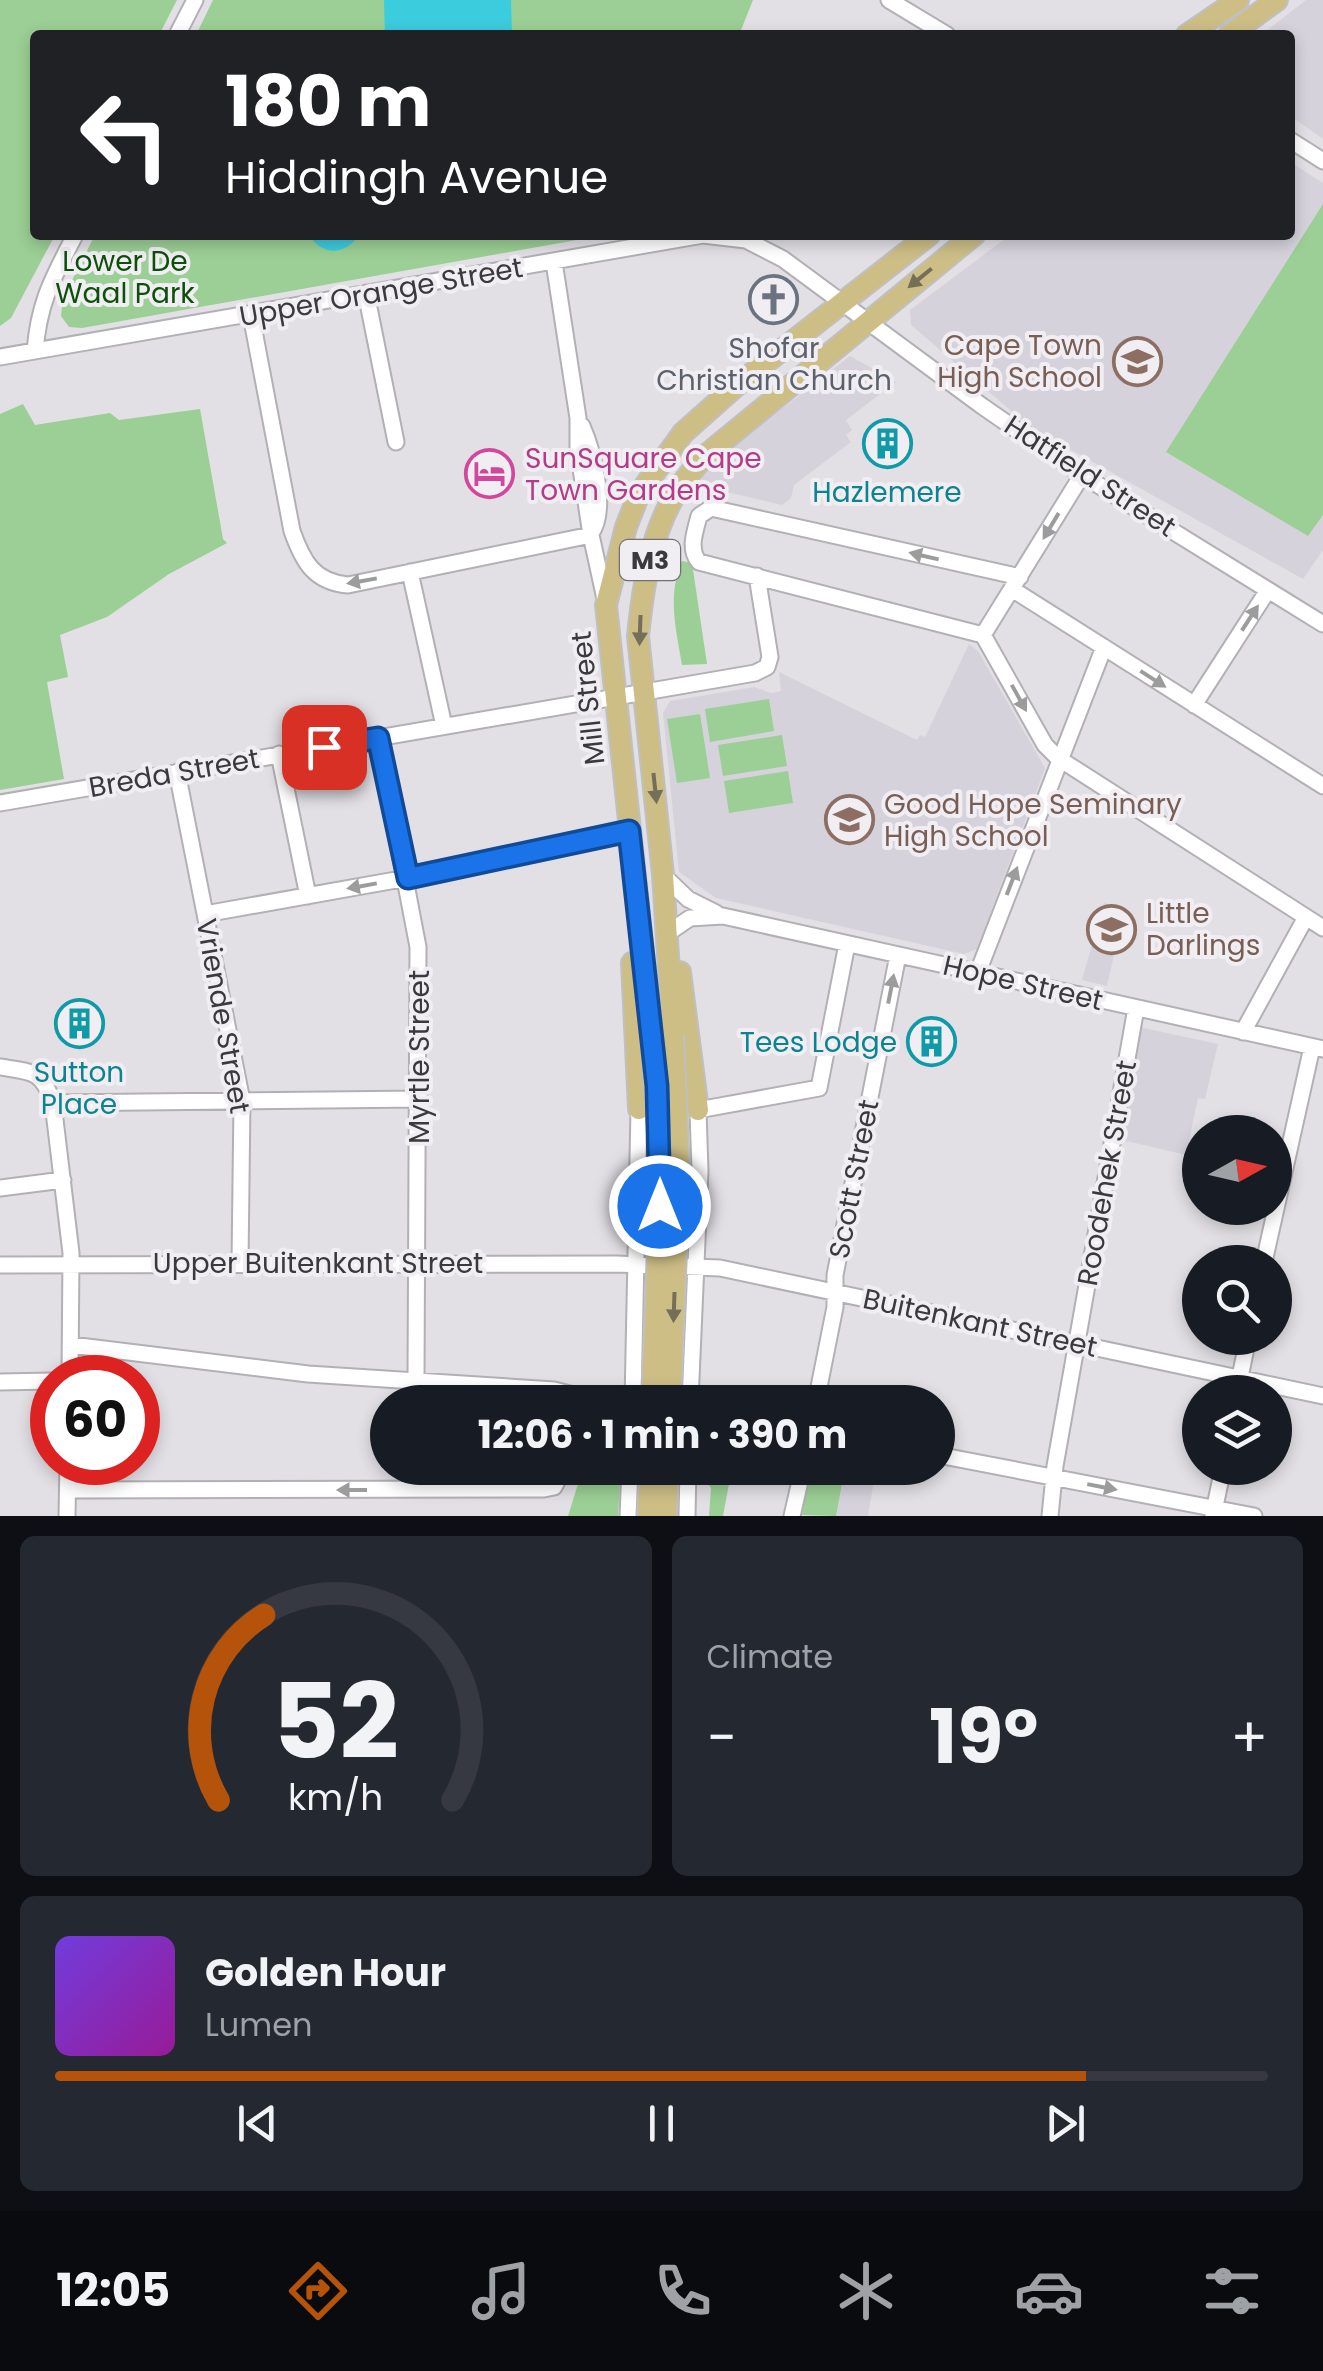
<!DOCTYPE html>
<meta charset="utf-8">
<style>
:root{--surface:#171b24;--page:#242831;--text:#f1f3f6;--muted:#9ea1a6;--line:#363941;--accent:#b45309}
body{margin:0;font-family:Poppins,sans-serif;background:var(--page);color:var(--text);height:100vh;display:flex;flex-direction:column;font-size:38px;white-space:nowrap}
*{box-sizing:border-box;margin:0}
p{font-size:32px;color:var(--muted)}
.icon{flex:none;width:55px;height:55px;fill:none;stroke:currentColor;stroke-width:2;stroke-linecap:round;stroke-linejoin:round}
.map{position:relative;height:1516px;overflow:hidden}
.panel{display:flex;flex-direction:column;gap:20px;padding:20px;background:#0d0f14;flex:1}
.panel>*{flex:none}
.top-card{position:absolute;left:30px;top:30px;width:1265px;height:210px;border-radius:10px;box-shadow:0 5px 15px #0003;background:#202124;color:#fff;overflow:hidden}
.needle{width:65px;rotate:82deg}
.buttons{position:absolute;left:1182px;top:1115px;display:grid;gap:20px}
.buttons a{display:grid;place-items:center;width:110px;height:110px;border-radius:50%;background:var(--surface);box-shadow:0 5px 15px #0003;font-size:50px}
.speed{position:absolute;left:30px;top:1355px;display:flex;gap:20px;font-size:50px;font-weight:700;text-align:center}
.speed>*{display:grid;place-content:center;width:130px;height:130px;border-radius:50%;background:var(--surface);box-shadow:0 5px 15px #0003;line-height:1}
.speed .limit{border:15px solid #d22;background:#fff;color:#111}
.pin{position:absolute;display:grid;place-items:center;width:85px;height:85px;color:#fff;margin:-42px;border-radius:20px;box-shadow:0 5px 15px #0006}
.me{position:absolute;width:110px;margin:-55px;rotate:0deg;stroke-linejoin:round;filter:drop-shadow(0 0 8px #0008)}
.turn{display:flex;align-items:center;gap:35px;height:210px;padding:0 30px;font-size:45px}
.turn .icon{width:130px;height:130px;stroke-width:2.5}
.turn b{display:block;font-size:70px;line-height:85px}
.big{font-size:75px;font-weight:700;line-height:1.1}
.panel .tile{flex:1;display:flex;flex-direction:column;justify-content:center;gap:15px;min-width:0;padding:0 35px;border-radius:15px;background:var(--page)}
.panel .dial{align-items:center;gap:0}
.dial svg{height:260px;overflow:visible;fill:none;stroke:var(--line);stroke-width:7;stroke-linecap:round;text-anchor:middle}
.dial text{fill:var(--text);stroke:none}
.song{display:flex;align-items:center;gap:30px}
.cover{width:120px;height:120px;border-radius:15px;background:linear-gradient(135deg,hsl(260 70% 55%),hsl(300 70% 35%))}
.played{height:10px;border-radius:5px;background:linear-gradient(90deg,var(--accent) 85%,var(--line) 85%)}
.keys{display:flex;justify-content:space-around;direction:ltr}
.heat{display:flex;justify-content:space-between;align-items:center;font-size:55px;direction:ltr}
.panel .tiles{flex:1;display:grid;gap:20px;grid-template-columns:1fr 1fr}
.tile:last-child{grid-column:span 2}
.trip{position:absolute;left:370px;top:1385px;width:585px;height:100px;border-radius:50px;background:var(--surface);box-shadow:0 5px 15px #0003;font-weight:700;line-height:100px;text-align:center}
.tab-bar{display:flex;height:160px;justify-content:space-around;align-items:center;background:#090b0e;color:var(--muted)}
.tab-bar .icon{width:70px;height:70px}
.tab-bar .active{color:var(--accent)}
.tab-bar b{font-size:45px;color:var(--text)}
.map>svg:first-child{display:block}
.built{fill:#d6d2dc}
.green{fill:#9bcf95}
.water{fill:#3bccde}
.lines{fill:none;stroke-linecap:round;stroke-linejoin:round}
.minor-casing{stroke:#b2b0b4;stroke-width:19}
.major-casing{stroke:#c0c0c0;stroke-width:24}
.minor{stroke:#fff;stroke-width:15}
.major{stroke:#cdbe86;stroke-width:20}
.major-bridge-casing{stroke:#c0c0c0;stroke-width:24;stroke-linecap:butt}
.major-bridge{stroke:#cdbe86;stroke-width:20}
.oneway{fill:#756e59}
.oneway2{fill:#9c9c9d}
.route-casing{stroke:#114b97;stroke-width:25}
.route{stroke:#1a73e8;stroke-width:18}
.labels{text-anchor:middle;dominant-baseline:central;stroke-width:8;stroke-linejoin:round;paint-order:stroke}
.shield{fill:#f0eef2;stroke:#716f72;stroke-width:2.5}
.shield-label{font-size:25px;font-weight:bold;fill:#3a393b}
.park-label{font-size:28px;fill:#0d5109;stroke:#f0eef2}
.street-label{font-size:28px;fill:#3a393b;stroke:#f0eef2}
.education-label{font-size:28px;fill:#785e54;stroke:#f0eef2;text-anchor:start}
.worship-label{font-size:28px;fill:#5b616d;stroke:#f0eef2}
.hotel-label{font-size:28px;fill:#b23c85;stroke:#f0eef2;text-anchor:start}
.culture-label{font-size:28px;fill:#0d838f;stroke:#f0eef2}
</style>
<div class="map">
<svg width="1323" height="1516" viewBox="0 0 1323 1516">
<rect width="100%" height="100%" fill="#e2e0e5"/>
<path class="built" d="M1306,0H1323V139L1290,116V35H1261Z
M1290,162L1323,183V550L1303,579L1030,427L911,325L910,310L1010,235H1290Z
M850,356L896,382L846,420L852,430L846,435L851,442L794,485L791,498L782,505L702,486V478L726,452Z
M969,644L978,651L1045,768L977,949L964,954L716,898L679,872L663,713L670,701L754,687L771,693L781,691L779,672L917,740L920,735L925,737Z
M1104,903L1133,914L1118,955H1114L1107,986L1082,980Z
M1139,1027L1218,1044L1205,1099L1198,1098L1186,1155L1118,1139Z
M845,1468H876L868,1516H836Z"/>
<path class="green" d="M0,0H177L159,35H35V235H55L11,318L0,326Z
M213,0H753L739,35H196Z
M1323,204V515L1308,536L1166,452Z
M95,235H605L82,328L69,327L61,316L63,298Z
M23,404L35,425L110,413L119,420L200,409L223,539L227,543L169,574L107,617L60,635L68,677L47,682L64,779L0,790V414Z
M682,561L692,563L707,664L682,665C676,629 667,596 682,561Z
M769,699L774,731L710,742L705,709Z
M700,714L710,778L677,783L667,719Z
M782,735L787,766L723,776L718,745Z
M788,771L793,803L729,813L724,781Z
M583,1468H621L618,1516H568Z
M705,1468H732L723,1516H709L711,1488L704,1478Z
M811,1468H845L836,1516L802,1515Z"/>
<path class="water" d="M384,0H511L512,35H385Z
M309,235H359C345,256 322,256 309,235Z"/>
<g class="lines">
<defs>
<path id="minor" d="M889,0L947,35
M177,35L195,0
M1290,140L1323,161
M703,235L746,240L783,259L982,406L1082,475L1323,624
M554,262L578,418V449L591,535L605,599
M366,293L396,442
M251,315L292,531C303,562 314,582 348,585L591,535
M35,351C39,301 53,278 75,235
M0,357L703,235
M582,426C593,451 608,510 591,533
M410,572L444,726
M1012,589L1323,786
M983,635L699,562C688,549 695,532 699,516L711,508L1020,577
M983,635L1045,745L1058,758L1323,928
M983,635L1082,475
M1194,705L1268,590
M378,738L418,947L416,1379
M279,754L308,896
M177,772L242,1101L240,1263
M0,803L755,673L767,667L770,657L757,576
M663,875L688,899L716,913
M205,914L407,878L629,831
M668,933L690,918L723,916L1323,1049
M978,972L1104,647
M1243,1032L1306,917
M0,1067C32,1072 42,1070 53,1103L71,1253L70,1378
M53,1103L420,1099
M0,1188L63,1180
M1264,1262L1312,1047
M0,1265L616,1264L720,1268L1323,1396
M71,1345L308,1374L554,1390L601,1402
M0,1382L52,1381
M1237,1392L1248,1338
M633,1402L639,1109
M690,1402L700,1171L698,1110L819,1088L847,944
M816,1402L835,1307V1275L898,955
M938,1455L1254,1516
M68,1490L544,1489L554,1487L564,1468
M67,1516L68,1462
M628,1516L630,1468
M687,1516L688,1468
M792,1516L803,1468
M1050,1516L1055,1466L1136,1008
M1213,1516L1223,1468"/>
<path id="major" d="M1187,35L1238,0
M1229,35L1277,0
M632,963L639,1109
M680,972L698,1110
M673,1035L663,875L638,636C643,588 650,535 676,493C684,479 695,468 705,456L974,235
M652,1036L606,605L626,527L639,494L683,433L737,385L929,235
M648,1516L650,1468
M666,1516L668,1468"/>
</defs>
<use href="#minor" class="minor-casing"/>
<use href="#major" class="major-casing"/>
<use href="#minor" class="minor"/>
<use href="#major" class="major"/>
<defs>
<path id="major-bridge" d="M652,1036L661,1173L652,1402
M670,1402L679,1174L673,1035"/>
</defs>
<use href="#major-bridge" class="major-bridge-casing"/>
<use href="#major-bridge" class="major-bridge"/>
</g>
<defs><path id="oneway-solid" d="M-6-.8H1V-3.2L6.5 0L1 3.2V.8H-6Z" transform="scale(2.5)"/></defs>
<g class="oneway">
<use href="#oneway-solid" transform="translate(920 278) rotate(141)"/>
<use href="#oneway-solid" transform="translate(640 630) rotate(92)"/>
<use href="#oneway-solid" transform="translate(655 788) rotate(84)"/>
<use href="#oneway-solid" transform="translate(674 1307) rotate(92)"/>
</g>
<g class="oneway2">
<use href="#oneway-solid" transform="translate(1051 526) rotate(121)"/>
<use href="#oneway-solid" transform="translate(924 556) rotate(-167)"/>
<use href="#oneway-solid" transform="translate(362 581) rotate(170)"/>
<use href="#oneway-solid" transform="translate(1250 618) rotate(-57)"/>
<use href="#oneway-solid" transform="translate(1153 679) rotate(33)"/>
<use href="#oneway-solid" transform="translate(1019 698) rotate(61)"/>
<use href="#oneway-solid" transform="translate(1012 881) rotate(-69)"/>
<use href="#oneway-solid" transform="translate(362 886) rotate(170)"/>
<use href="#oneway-solid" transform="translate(891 989) rotate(-79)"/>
<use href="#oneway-solid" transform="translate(1102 1487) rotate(11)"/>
<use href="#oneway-solid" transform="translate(352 1490) rotate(180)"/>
</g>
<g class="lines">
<defs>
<path id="route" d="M324,747L378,738L408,878L629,831L657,1086L660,1206"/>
</defs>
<use href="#route" class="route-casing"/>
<use href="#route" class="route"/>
</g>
<defs>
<symbol id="church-ring" viewBox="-11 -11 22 22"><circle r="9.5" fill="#f0eef2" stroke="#6b7280" stroke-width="1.5"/><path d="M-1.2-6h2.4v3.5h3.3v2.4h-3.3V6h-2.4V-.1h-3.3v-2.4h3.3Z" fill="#6b7280"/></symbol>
<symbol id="school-ring" viewBox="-11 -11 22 22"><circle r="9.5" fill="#f0eef2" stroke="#8d6e63" stroke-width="1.5"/><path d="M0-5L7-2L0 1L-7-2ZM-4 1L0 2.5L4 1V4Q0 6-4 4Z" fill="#8d6e63"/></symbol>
<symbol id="building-ring" viewBox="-11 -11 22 22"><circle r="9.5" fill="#f0eef2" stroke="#0f9aa8" stroke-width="1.5"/><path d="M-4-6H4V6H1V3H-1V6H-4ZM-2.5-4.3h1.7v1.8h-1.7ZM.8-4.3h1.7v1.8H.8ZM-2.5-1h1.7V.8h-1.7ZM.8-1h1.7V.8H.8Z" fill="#0f9aa8"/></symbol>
<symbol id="hotel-ring" viewBox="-11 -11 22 22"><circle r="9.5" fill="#f0eef2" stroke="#d1479c" stroke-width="1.5"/><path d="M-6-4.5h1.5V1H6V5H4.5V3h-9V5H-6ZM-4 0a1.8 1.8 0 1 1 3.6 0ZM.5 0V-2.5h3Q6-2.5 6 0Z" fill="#d1479c"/></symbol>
</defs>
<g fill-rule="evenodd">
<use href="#church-ring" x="746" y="272" width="55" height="55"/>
<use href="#school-ring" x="1110" y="334" width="55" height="55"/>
<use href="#building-ring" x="860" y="416" width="55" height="55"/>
<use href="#hotel-ring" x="462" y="446" width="55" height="55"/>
<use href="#school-ring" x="822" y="792" width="55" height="55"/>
<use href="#school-ring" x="1084" y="902" width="55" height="55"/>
<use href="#building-ring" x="52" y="996" width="55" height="55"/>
<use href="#building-ring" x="904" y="1014" width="55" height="55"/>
</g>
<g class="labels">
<rect class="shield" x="620" y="540" width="60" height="40" rx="8"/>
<g class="shield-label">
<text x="650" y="560">M3</text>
</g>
<g class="park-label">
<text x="125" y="261">Lower De<tspan x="125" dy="32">Waal Park</tspan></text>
</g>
<g class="street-label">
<text transform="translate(381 292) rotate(-10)">Upper Orange Street</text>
<text transform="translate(1090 476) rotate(33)">Hatfield Street</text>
<text transform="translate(588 698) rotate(-96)">Mill Street</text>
<text transform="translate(174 773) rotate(-10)">Breda Street</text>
<text transform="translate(1023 983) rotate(13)">Hope Street</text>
<text transform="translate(223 1016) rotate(80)">Vriende Street</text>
<text transform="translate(419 1057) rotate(-90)">Myrtle Street</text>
<text transform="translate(1107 1173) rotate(-80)">Roodehek Street</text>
<text transform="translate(854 1179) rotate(-79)">Scott Street</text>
<text x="318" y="1263">Upper Buitenkant Street</text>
<text transform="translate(980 1323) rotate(12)">Buitenkant Street</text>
</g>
<g class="education-label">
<text x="1102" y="345" text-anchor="end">Cape Town<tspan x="1102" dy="32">High School</tspan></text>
<text x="884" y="804">Good Hope Seminary<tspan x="884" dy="32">High School</tspan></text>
<text x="1146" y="913">Little<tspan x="1146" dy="32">Darlings</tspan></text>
</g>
<g class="worship-label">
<text x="774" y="348">Shofar<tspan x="774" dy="32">Christian Church</tspan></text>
</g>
<g class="hotel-label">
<text x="525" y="458">SunSquare Cape<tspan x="525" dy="32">Town Gardens</tspan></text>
</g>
<g class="culture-label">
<text x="887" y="492">Hazlemere</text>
<text x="897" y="1042" text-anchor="end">Tees Lodge</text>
<text x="79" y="1072">Sutton<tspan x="79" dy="32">Place</tspan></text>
</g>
</g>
</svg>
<div class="buttons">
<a><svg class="needle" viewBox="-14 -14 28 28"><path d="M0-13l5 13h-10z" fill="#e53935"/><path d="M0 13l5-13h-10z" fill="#9ea1a6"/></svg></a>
<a><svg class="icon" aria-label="search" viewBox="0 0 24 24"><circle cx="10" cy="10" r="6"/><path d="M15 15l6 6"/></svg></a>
<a><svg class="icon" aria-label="layers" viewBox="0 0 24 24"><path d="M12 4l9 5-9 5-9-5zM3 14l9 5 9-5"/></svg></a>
</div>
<div class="speed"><div class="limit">60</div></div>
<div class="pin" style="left:324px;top:747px;background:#d93025"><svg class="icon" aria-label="arrive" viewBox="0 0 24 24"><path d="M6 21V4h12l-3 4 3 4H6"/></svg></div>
<svg class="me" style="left:660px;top:1206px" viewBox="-20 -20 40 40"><circle r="17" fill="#1a73e8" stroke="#fff" stroke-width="3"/><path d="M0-11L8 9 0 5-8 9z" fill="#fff"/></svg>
<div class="trip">12:06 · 1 min · 390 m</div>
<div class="top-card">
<div class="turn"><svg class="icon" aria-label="left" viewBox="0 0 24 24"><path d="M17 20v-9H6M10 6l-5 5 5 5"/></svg><div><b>180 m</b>Hiddingh Avenue</div></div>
</div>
</div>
<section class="panel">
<div class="tiles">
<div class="tile dial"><svg viewBox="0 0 100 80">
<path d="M14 69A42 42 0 1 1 86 69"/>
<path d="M14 69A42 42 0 0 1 28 12" stroke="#b45309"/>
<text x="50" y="56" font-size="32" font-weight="700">52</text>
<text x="50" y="72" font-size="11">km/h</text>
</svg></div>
<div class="tile"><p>Climate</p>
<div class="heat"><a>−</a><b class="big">19°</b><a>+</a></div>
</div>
<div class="tile">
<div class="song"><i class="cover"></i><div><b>Golden Hour</b><p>Lumen</p></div></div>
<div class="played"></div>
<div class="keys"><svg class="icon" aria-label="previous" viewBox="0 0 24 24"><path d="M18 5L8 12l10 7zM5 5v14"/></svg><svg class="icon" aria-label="pause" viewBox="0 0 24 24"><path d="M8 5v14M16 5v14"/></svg><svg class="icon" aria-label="next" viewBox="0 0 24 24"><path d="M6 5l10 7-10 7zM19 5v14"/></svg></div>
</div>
</div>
</section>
<nav class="tab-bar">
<b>12:05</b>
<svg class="icon active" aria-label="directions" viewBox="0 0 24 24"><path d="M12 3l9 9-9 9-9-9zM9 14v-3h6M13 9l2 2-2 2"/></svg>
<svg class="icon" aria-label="music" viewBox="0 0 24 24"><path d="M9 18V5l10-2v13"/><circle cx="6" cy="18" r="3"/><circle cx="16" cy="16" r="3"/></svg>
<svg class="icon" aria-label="phone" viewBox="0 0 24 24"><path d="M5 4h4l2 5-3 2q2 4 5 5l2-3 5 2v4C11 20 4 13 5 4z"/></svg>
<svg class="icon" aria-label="climate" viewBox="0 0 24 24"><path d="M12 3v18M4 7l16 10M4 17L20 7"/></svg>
<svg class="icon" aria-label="car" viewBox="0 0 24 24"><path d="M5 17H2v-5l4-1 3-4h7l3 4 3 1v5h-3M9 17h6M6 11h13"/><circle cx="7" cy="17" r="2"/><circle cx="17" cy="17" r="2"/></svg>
<svg class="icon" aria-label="filters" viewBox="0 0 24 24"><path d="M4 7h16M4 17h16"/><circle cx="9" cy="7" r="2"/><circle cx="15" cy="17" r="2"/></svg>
</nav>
